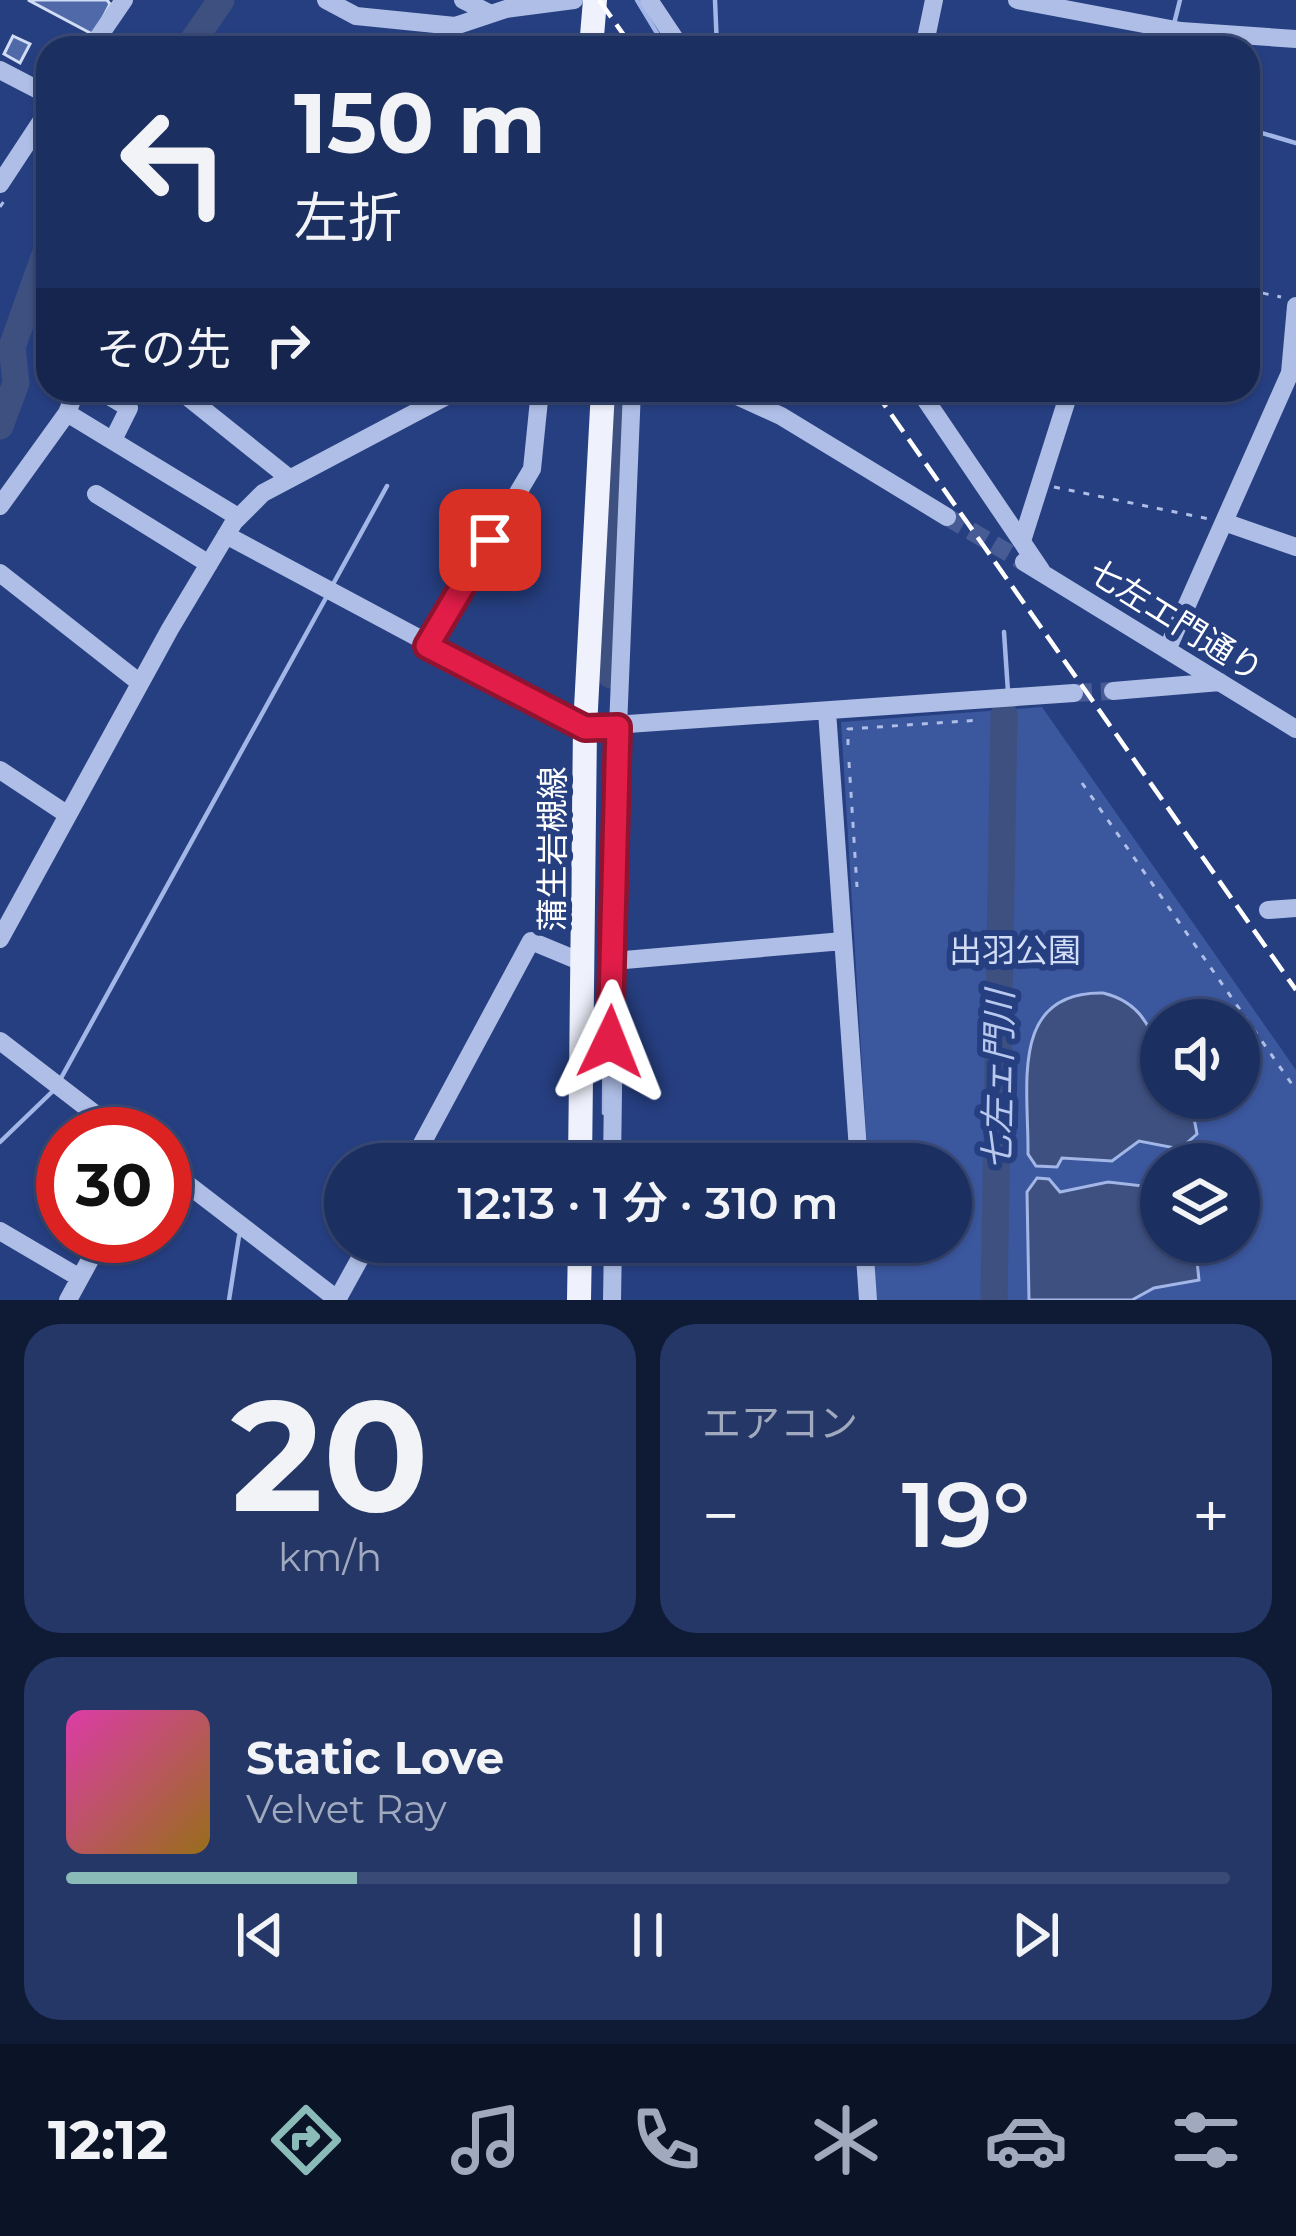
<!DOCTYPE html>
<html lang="ja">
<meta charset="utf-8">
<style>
:root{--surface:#1c2f61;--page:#253767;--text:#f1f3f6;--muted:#a0a9bd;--line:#3a4a76;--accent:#8bbbb9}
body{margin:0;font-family:Montserrat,"Noto Sans JP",sans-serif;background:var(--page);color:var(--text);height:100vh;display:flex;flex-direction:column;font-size:45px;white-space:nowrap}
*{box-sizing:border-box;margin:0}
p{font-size:39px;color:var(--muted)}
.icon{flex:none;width:66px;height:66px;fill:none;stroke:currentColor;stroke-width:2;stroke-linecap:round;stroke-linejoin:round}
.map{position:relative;height:1300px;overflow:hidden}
.drawer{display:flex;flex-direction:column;gap:24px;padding:24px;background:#0f1a35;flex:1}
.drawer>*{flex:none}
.top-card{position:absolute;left:36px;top:36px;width:1224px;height:366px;border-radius:36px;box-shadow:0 3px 9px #0004,0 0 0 3px var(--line);background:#1c2f61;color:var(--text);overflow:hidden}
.buttons{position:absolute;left:1140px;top:999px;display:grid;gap:24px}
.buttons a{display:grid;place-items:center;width:120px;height:120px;border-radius:50%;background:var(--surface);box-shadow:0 3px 9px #0004,0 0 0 3px var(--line);font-size:60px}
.speed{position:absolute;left:36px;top:1107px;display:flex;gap:24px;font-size:60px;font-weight:700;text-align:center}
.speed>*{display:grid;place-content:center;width:156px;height:156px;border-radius:50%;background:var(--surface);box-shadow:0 3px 9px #0004,0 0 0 3px var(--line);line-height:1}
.speed .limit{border:18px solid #d22;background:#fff;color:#111}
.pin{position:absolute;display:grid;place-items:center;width:102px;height:102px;color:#fff;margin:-51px;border-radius:24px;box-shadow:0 6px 18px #0006}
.me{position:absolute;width:132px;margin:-66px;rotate:2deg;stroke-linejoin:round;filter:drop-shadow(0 0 9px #0008)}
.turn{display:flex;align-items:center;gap:42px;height:252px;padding:0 60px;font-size:54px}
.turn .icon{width:156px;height:156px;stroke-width:2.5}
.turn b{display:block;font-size:84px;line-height:102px}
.then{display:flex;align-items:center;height:114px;padding:0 60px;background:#0003;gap:24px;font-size:45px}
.big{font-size:90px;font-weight:600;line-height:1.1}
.drawer .card{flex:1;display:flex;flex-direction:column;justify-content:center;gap:18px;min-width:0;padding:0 42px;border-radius:36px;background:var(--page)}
.drawer .dial{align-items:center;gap:0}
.dial b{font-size:156px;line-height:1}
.song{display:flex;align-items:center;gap:36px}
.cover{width:144px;height:144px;border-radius:18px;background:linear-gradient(135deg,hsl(320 70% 55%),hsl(40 70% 35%))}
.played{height:12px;border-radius:6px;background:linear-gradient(90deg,var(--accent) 25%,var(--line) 25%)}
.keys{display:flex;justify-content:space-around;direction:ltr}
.heat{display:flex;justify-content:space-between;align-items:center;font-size:66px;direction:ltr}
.drawer .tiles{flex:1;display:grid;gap:24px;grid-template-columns:1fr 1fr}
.card:last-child{grid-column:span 2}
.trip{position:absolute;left:324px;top:1143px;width:648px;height:120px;border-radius:60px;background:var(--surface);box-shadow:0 3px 9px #0004,0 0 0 3px var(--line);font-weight:600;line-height:120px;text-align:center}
.dock{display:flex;height:192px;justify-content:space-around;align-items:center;background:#0b1327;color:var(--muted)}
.dock .icon{width:84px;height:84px}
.dock .active{color:var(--accent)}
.dock b{font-size:54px;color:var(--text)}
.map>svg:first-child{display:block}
.green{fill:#3b579e;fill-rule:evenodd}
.water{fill:#3e5080;stroke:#a2b7e7;stroke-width:3}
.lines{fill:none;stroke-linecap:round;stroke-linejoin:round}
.stream{stroke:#a2b7e7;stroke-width:4.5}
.river{stroke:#3e5080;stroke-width:27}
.building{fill:#4f69a9;stroke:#d1dcf5;stroke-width:3}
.minor-tunnel{stroke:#475c94;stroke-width:18;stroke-dasharray:18 9;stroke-linecap:butt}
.path{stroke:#aebee6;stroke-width:3;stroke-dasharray:6 9;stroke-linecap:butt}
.minor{stroke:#aebee6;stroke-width:18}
.major{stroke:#eff2fd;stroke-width:24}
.rail{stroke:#fff;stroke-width:4.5;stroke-dasharray:21 9;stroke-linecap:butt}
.route-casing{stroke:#92132f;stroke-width:30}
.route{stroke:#e11d48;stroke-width:21}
.labels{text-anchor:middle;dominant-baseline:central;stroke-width:12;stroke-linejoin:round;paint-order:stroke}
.street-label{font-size:33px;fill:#fff;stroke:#263f81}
.park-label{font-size:33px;fill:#d1dcf5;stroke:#263f81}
.water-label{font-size:36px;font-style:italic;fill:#b9c9ee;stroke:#263f81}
</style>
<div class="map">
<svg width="1296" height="1300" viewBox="0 0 1296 1300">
<rect width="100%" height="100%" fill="#263f81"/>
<path class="green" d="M1042,707L1296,1070V1300H876L873,1242H951V1164H868L841,722ZM1161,1020H1239V1098H1161ZM1161,1164H1239V1242H1161Z"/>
<path class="water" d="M1103,993C1154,1005 1161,1052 1161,1098H1174L1194,1118L1197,1134L1180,1149L1139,1141L1112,1161L1062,1158L1057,1167L1036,1166L1028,1154C1029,1088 1008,991 1103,993Z
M1037,1178L1049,1179L1060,1192L1108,1182L1161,1188V1242H1195L1199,1280L1154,1288L1132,1300H1029L1027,1192Z"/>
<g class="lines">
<path class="stream" d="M637,0L666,48
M715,0L717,48
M1174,24L1180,0
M1167,48L1171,35
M1248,129L1296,143
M332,586L387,486
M1004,632L1008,692
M608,795L609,740
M60,1080L327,596
M604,1113L605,986
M0,1142L54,1090
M229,1300L239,1236"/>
<path class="river" d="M188,48L221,0
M0,426L16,383L12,347L48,246
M611,675L619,390
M994,1300L1004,715"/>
</g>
<path class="building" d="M28,0H107L110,4L94,35Z
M13,36L30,44L20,63L4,54Z"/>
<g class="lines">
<path class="minor-tunnel" d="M947,517L1024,562
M1074,693L1113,691"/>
<path class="path" d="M0,207L6,198
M1248,290L1281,297
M1054,487L1209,519
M848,745V729L981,720
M849,762L857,887
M1082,783L1296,1090"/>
<path class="minor" d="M326,0L356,16L455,26L506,9L574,0
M463,0L491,14
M649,0L681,48
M1017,0L1181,31L1296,39
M91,48L124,0
M924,48L934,0
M0,70L48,95
M0,184L48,111
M99,390L129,408L113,440
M179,390L289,478
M724,390L781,416L947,517
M919,390L1041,570
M67,413L238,517
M96,494L209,564
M0,506L67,413L76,390
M1224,522L1296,547
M226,535L585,727L1074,693
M1022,541L1070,390
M1024,562L1296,729
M0,573L140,683
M427,646L532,469L540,390
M1167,650L1290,373L1296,306
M1113,691L1220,682
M827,711L859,1164
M0,770L68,815
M1268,910L1296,908
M0,939L170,629L234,522L263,493L458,390
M613,961L843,941
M0,1041L121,1134
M411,1164L531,941L584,963
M612,1164L618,727L632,390
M165,1167L338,1300
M0,1231L80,1278
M864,1242L868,1300
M68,1300L103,1236
M337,1300L369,1242
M612,1300L613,1242"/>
<path class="major" d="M591,48L595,0
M580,1164L585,727L603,390
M579,1300L580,1242"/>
<path class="rail" d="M599,0L633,48
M874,390L1296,990"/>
</g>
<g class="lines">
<defs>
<path id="route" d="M490,540L427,646L585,728L618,727L610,1042"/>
</defs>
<use href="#route" class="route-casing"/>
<use href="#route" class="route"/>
</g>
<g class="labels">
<g class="street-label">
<text transform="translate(1176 620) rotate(32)">七左エ門通り</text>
<text transform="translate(552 849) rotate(-90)">蒲生岩槻線</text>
</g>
<g class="park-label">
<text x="1015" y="950">出羽公園</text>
</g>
<g class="water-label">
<text transform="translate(998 1080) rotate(-89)">七左ェ門川</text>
</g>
</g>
</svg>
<div class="buttons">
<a><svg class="icon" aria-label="sound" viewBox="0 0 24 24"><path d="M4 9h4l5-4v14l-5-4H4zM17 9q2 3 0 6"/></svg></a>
<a><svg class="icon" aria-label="layers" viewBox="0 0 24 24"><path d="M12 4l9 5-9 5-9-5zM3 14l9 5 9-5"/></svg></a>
</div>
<div class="speed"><div class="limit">30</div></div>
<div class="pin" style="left:490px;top:540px;background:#d93025"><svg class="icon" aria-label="arrive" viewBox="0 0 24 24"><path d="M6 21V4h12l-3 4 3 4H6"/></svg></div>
<svg class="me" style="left:610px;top:1042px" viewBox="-20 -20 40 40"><path d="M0-17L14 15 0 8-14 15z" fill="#e11d48" stroke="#fff" stroke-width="4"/></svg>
<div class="trip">12:13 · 1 分 · 310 m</div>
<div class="top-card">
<div class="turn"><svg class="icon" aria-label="left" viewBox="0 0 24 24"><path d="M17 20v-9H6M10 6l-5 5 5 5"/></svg><div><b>150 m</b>左折</div></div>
<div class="then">その先<svg class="icon" aria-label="right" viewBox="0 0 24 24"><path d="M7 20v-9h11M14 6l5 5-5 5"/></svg></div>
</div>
</div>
<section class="drawer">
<div class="tiles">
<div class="card dial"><b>20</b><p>km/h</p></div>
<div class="card"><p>エアコン</p>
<div class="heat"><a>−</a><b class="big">19°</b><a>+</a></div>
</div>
<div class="card">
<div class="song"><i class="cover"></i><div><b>Static Love</b><p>Velvet Ray</p></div></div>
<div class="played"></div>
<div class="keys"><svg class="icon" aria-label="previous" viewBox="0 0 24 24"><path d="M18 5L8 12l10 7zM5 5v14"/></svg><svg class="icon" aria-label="pause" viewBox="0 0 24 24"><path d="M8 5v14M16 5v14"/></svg><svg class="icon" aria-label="next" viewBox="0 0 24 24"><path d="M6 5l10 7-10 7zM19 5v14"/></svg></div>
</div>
</div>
</section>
<nav class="dock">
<b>12:12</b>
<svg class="icon active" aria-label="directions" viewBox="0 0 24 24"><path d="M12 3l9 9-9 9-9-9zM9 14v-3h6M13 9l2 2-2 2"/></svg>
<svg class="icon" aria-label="music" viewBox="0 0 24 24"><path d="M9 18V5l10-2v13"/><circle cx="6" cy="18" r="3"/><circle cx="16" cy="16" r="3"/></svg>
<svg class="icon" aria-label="phone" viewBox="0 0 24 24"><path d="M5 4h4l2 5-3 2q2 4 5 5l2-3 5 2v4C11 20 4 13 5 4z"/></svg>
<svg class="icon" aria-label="climate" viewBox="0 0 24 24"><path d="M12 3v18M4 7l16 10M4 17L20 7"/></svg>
<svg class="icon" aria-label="car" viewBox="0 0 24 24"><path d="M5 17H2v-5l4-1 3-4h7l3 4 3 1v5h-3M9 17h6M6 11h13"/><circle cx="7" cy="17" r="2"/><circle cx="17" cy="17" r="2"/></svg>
<svg class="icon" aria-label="filters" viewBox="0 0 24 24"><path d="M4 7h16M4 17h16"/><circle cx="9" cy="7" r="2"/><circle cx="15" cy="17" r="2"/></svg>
</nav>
